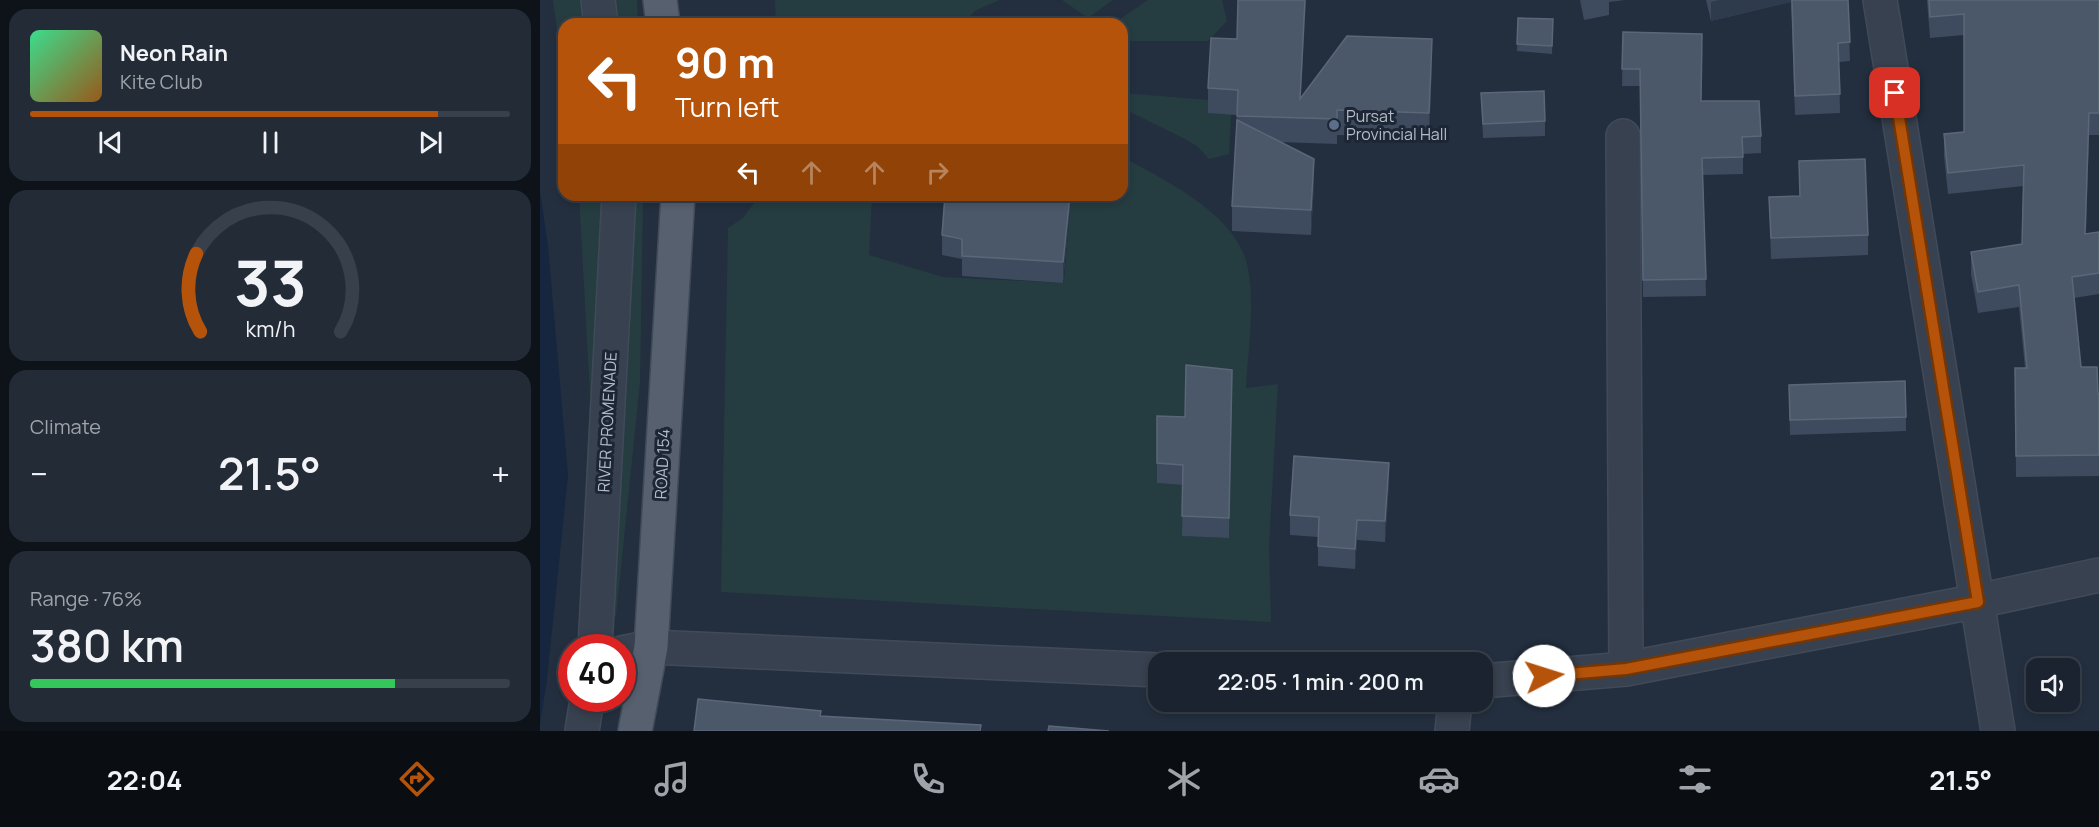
<!DOCTYPE html>
<meta charset="utf-8">
<style>
:root{--surface:#1a232f;--page:#232b37;--text:#f1f3f6;--muted:#9fa4aa;--line:#38404b;--accent:#b45309}
body{margin:0;font-family:Manrope,sans-serif;background:var(--page);color:var(--text);height:100vh;display:flex;flex-direction:column;font-size:22px;white-space:nowrap}
*{box-sizing:border-box;margin:0}
p{font-size:20px;color:var(--muted)}
.icon{flex:none;width:33px;height:33px;fill:none;stroke:currentColor;stroke-width:2;stroke-linecap:round;stroke-linejoin:round}
.map{position:relative;flex:1;overflow:hidden}
.panel{display:flex;flex-direction:column;gap:9px;padding:9px;background:#0e131a;width:540px}
.panel>*{flex:none}
.hud{position:absolute;left:18px;top:18px;width:570px;height:183px;border-radius:18px;box-shadow:0 3px 9px #0003,0 0 0 2px var(--line);background:#b45309;color:#fff;overflow:hidden}
.fabs{position:absolute;left:1486px;top:658px;display:grid;gap:12px}
.fabs a{display:grid;place-items:center;width:54px;height:54px;border-radius:12px;background:var(--surface);box-shadow:0 3px 9px #0003,0 0 0 2px var(--line);font-size:30px}
.speed{position:absolute;left:18px;top:634px;display:flex;gap:12px;font-size:30px;font-weight:700;text-align:center}
.speed>*{display:grid;place-content:center;width:78px;height:78px;border-radius:50%;background:var(--surface);box-shadow:0 3px 9px #0003,0 0 0 2px var(--line);line-height:1}
.speed .limit{border:9px solid #d22;background:#fff;color:#111}
.pin{position:absolute;display:grid;place-items:center;width:51px;height:51px;color:#fff;margin:-26px;border-radius:12px;box-shadow:0 3px 9px #0006}
.me{position:absolute;width:66px;margin:-33px;rotate:85deg;stroke-linejoin:round;filter:drop-shadow(0 0 4px #0008)}
.turn{display:flex;align-items:center;gap:21px;height:126px;padding:0 18px;font-size:27px}
.turn .icon{width:78px;height:78px;stroke-width:2.5}
.turn b{display:block;font-size:42px;line-height:51px}
.lanes{display:flex;align-items:center;height:57px;padding:0 18px;background:#0003;justify-content:center;gap:30px;direction:ltr}
.lanes .off{opacity:.35}
.big{font-size:45px;font-weight:600;line-height:1.1}
.panel .widget{flex:1;display:flex;flex-direction:column;justify-content:center;gap:9px;min-width:0;padding:0 21px;border-radius:18px;background:var(--page)}
.panel .dial{align-items:center;gap:0}
.dial svg{height:156px;overflow:visible;fill:none;stroke:var(--line);stroke-width:7;stroke-linecap:round;text-anchor:middle}
.dial text{fill:var(--text);stroke:none}
.song{display:flex;align-items:center;gap:18px}
.cover{width:72px;height:72px;border-radius:9px;background:linear-gradient(135deg,hsl(150 70% 55%),hsl(30 70% 35%))}
.played{height:6px;border-radius:3px;background:linear-gradient(90deg,var(--accent) 85%,var(--line) 85%)}
.keys{display:flex;justify-content:space-around;direction:ltr}
.heat{display:flex;justify-content:space-between;align-items:center;font-size:33px;direction:ltr}
.charge{height:9px;border-radius:4px;background:linear-gradient(90deg,#34c759 76%,var(--line) 0)}
.trip{position:absolute;left:608px;top:652px;width:345px;height:60px;border-radius:18px;background:var(--surface);box-shadow:0 3px 9px #0003,0 0 0 2px var(--line);font-weight:600;line-height:60px;text-align:center}
.tab-bar{display:flex;height:96px;justify-content:space-around;align-items:center;background:#0a0e13;color:var(--muted)}
.tab-bar .icon{width:42px;height:42px}
.tab-bar .current{color:var(--accent)}
.tab-bar b{font-size:27px;color:var(--text)}
main{display:flex;flex:1;min-height:0}
.map>svg:first-child{display:block}
.green{fill:#253d40;fill-rule:evenodd}
.water{fill:#16263e}
.lines{fill:none;stroke-linecap:round;stroke-linejoin:round}
.minor-casing{stroke:#414a58;stroke-width:36}
.major-casing{stroke:#414a58;stroke-width:36}
.minor{stroke:#38414f;stroke-width:33}
.major{stroke:#56606f;stroke-width:33}
.wall{fill:#3e4b5e}
.shaded-wall{fill:#2e3b4d}
.building{fill:#4b586a;stroke:#5b6779;stroke-width:1.5}
.route-casing{stroke:#753606;stroke-width:15}
.route{stroke:#b45309;stroke-width:10}
.service-dot{fill:#5c6f8a;stroke:#1d2634;stroke-width:2}
.labels{text-anchor:middle;dominant-baseline:central;stroke-width:6;stroke-linejoin:round;paint-order:stroke}
.poi-label{font-size:16px;fill:#b4bcca;stroke:#1d2634;text-anchor:start}
.street-label{font-size:16px;fill:#b4bcca;stroke:#1d2634}
</style>
<main>
<section class="panel">
<div class="widget">
<div class="song"><i class="cover"></i><div><b>Neon Rain</b><p>Kite Club</p></div></div>
<div class="played"></div>
<div class="keys"><svg class="icon" aria-label="previous" viewBox="0 0 24 24"><path d="M18 5L8 12l10 7zM5 5v14"/></svg><svg class="icon" aria-label="pause" viewBox="0 0 24 24"><path d="M8 5v14M16 5v14"/></svg><svg class="icon" aria-label="next" viewBox="0 0 24 24"><path d="M6 5l10 7-10 7zM19 5v14"/></svg></div>
</div>
<div class="widget dial"><svg viewBox="0 0 100 80">
<path d="M14 69A42 42 0 1 1 86 69"/>
<path d="M14 69A42 42 0 0 1 12 29" stroke="#b45309"/>
<text x="50" y="56" font-size="32" font-weight="700">33</text>
<text x="50" y="72" font-size="11">km/h</text>
</svg></div>
<div class="widget"><p>Climate</p>
<div class="heat"><a>−</a><b class="big">21.5°</b><a>+</a></div>
</div>
<div class="widget"><p>Range · 76%</p><b class="big">380 km</b><div class="charge"></div></div>
</section>
<div class="map">
<svg width="1559" height="731" viewBox="0 0 1559 731">
<rect width="100%" height="100%" fill="#232f3f"/>
<path class="green" d="M13,0H97L98,24H24V80Z
M235,0H460L436,10L422,24H236Z
M522,0H573L548,18Z
M608,0H682L687,21L668,41H582V24H573Z
M582,93L669,100L691,114L689,154L669,159L658,147L647,140L582,108Z
M582,157C625,180 699,215 708,269C715,306 708,349 706,388L738,384L729,546L731,622L181,592L188,228L203,218L220,195H332L329,255L403,277L524,283L531,195H582ZM692,390L689,538L643,536V485L617,483L645,437Z
M39,195H103L100,382L76,616L39,617L50,394Z"/>
<path class="water" d="M0,191L8,246L28,475L7,680L0,724Z"/>
<g class="lines">
<defs>
<path id="minor" d="M58,0L61,24
M1340,0L1458,731
M1083,136L1086,669
M55,648L79,195
M82,653L111,647L618,670
M942,681L1086,669L1438,601L1559,575
M42,731L47,699
M912,731L915,702"/>
<path id="major" d="M120,0L123,24
M95,731L111,647L138,195"/>
</defs>
<use href="#minor" class="minor-casing"/>
<use href="#major" class="major-casing"/>
<use href="#minor" class="minor"/>
<use href="#major" class="major"/>
</g>
<path class="wall" d="M1040,0H1085L1069,2V15L1044,20Z
M1166,0H1308L1310,61L1299,62L1300,113L1255,115L1251,2L1171,21Z
M1387,0H1559V135H1549L1546,234L1559,232V294L1534,298L1541,367L1558,394H1559V476L1476,477L1475,368H1485L1479,307L1438,313L1431,274V252L1482,244L1483,186L1408,194L1404,156V134L1424,132V35L1390,38Z
M978,18L1013,19L1012,54L977,51Z
M1083,32L1161,101L1221,136V153L1203,154V174L1163,175L1166,296L1103,297L1100,86H1082Z
M671,38L761,97L892,64L889,138L797,135V144L740,142L774,184L771,235L692,231V206L697,115L668,113V88Z
M941,93L1005,121V136L943,138Z
M1259,161L1328,235V255L1231,259L1229,197L1260,196Z
M531,195L523,283L422,276V259L402,255V235Z
M692,390L689,538L642,536L643,485L617,483V416L645,417Z
M1249,399L1366,417V431L1250,435Z
M849,483L845,542L817,540L815,569L778,566V537L750,535V515Z"/>
<path class="shaded-wall" d="M765,0H766L760,118V99Z
M1179,0H1251V2L1171,21V2Z
M892,39V64L889,138V113Z
M1549,113V135L1545,256V234Z
M774,159V184L771,235V210Z
M530,195H531L523,283V262Z
M849,463V483L845,542V521Z
M817,520V540L815,569V549Z"/>
<path class="building" d="M698,0H765L760,99L807,36L892,39L889,113L797,110V119L697,116L698,90L668,88L671,38L697,39Z
M1252,0H1308L1310,42L1298,43L1300,94L1255,96Z
M1389,0H1559V113H1549L1545,234L1559,232V273L1532,277L1541,367H1557L1558,394H1559V455L1476,456L1475,368H1487L1479,285L1438,292L1431,252L1482,244L1484,165L1408,173L1404,134L1424,132V14L1390,17Z
M978,18L1013,19L1012,46L977,44Z
M1083,32L1162,34L1161,101H1219L1221,136L1202,137L1203,157L1162,158L1166,279L1103,280L1100,69H1082Z
M1004,91L1005,121L943,124L941,93Z
M697,120L774,159L771,210L692,206Z
M1325,159L1328,235L1231,238L1229,197L1260,196L1259,161Z
M405,195H530L523,262L422,256V239L402,235Z
M646,365L692,370L689,518L642,516L643,465L617,463V416L645,417Z
M1365,381L1366,417L1250,420L1249,385Z
M754,456L849,463L845,521L817,520L815,549L778,546L779,517L750,515Z
M158,699L281,711L280,716L441,725L440,731H154Z
M509,726L569,731H508Z"/>
<g class="lines">
<defs>
<path id="route" d="M1004,676L1086,669L1438,602L1355,93"/>
</defs>
<use href="#route" class="route-casing"/>
<use href="#route" class="route"/>
</g>
<circle class="service-dot" cx="794" cy="125" r="6"/>
<g class="labels">
<g class="poi-label">
<text x="806" y="116">Pursat<tspan x="806" dy="18">Provincial Hall</tspan></text>
</g>
<g class="street-label">
<text transform="translate(67 422) rotate(-87)">RIVER PROMENADE</text>
<text transform="translate(122 464) rotate(-87)">ROAD 154</text>
</g>
</g>
</svg>
<div class="fabs">
<a><svg class="icon" aria-label="sound" viewBox="0 0 24 24"><path d="M4 9h4l5-4v14l-5-4H4zM17 9q2 3 0 6"/></svg></a>
</div>
<div class="speed"><div class="limit">40</div></div>
<div class="pin" style="left:1355px;top:93px;background:#d93025"><svg class="icon" aria-label="arrive" viewBox="0 0 24 24"><path d="M6 21V4h12l-3 4 3 4H6"/></svg></div>
<svg class="me" style="left:1004px;top:676px" viewBox="-20 -20 40 40"><circle r="19" fill="#fff"/><path d="M0-13L10 11 0 6-10 11z" fill="#b45309"/></svg>
<div class="trip">22:05 · 1 min · 200 m</div>
<div class="hud">
<div class="turn"><svg class="icon" aria-label="left" viewBox="0 0 24 24"><path d="M17 20v-9H6M10 6l-5 5 5 5"/></svg><div><b>90 m</b>Turn left</div></div>
<div class="lanes"><svg class="icon" aria-label="left" viewBox="0 0 24 24"><path d="M17 20v-9H6M10 6l-5 5 5 5"/></svg><svg class="icon off" aria-label="ahead" viewBox="0 0 24 24"><path d="M12 20V5M6 11l6-6 6 6"/></svg><svg class="icon off" aria-label="ahead" viewBox="0 0 24 24"><path d="M12 20V5M6 11l6-6 6 6"/></svg><svg class="icon off" aria-label="right" viewBox="0 0 24 24"><path d="M7 20v-9h11M14 6l5 5-5 5"/></svg></div>
</div>
</div>
</main>
<nav class="tab-bar">
<b>22:04</b>
<svg class="icon current" aria-label="directions" viewBox="0 0 24 24"><path d="M12 3l9 9-9 9-9-9zM9 14v-3h6M13 9l2 2-2 2"/></svg>
<svg class="icon" aria-label="music" viewBox="0 0 24 24"><path d="M9 18V5l10-2v13"/><circle cx="6" cy="18" r="3"/><circle cx="16" cy="16" r="3"/></svg>
<svg class="icon" aria-label="phone" viewBox="0 0 24 24"><path d="M5 4h4l2 5-3 2q2 4 5 5l2-3 5 2v4C11 20 4 13 5 4z"/></svg>
<svg class="icon" aria-label="climate" viewBox="0 0 24 24"><path d="M12 3v18M4 7l16 10M4 17L20 7"/></svg>
<svg class="icon" aria-label="car" viewBox="0 0 24 24"><path d="M5 17H2v-5l4-1 3-4h7l3 4 3 1v5h-3M9 17h6M6 11h13"/><circle cx="7" cy="17" r="2"/><circle cx="17" cy="17" r="2"/></svg>
<svg class="icon" aria-label="filters" viewBox="0 0 24 24"><path d="M4 7h16M4 17h16"/><circle cx="9" cy="7" r="2"/><circle cx="15" cy="17" r="2"/></svg>
<b>21.5°</b>
</nav>
